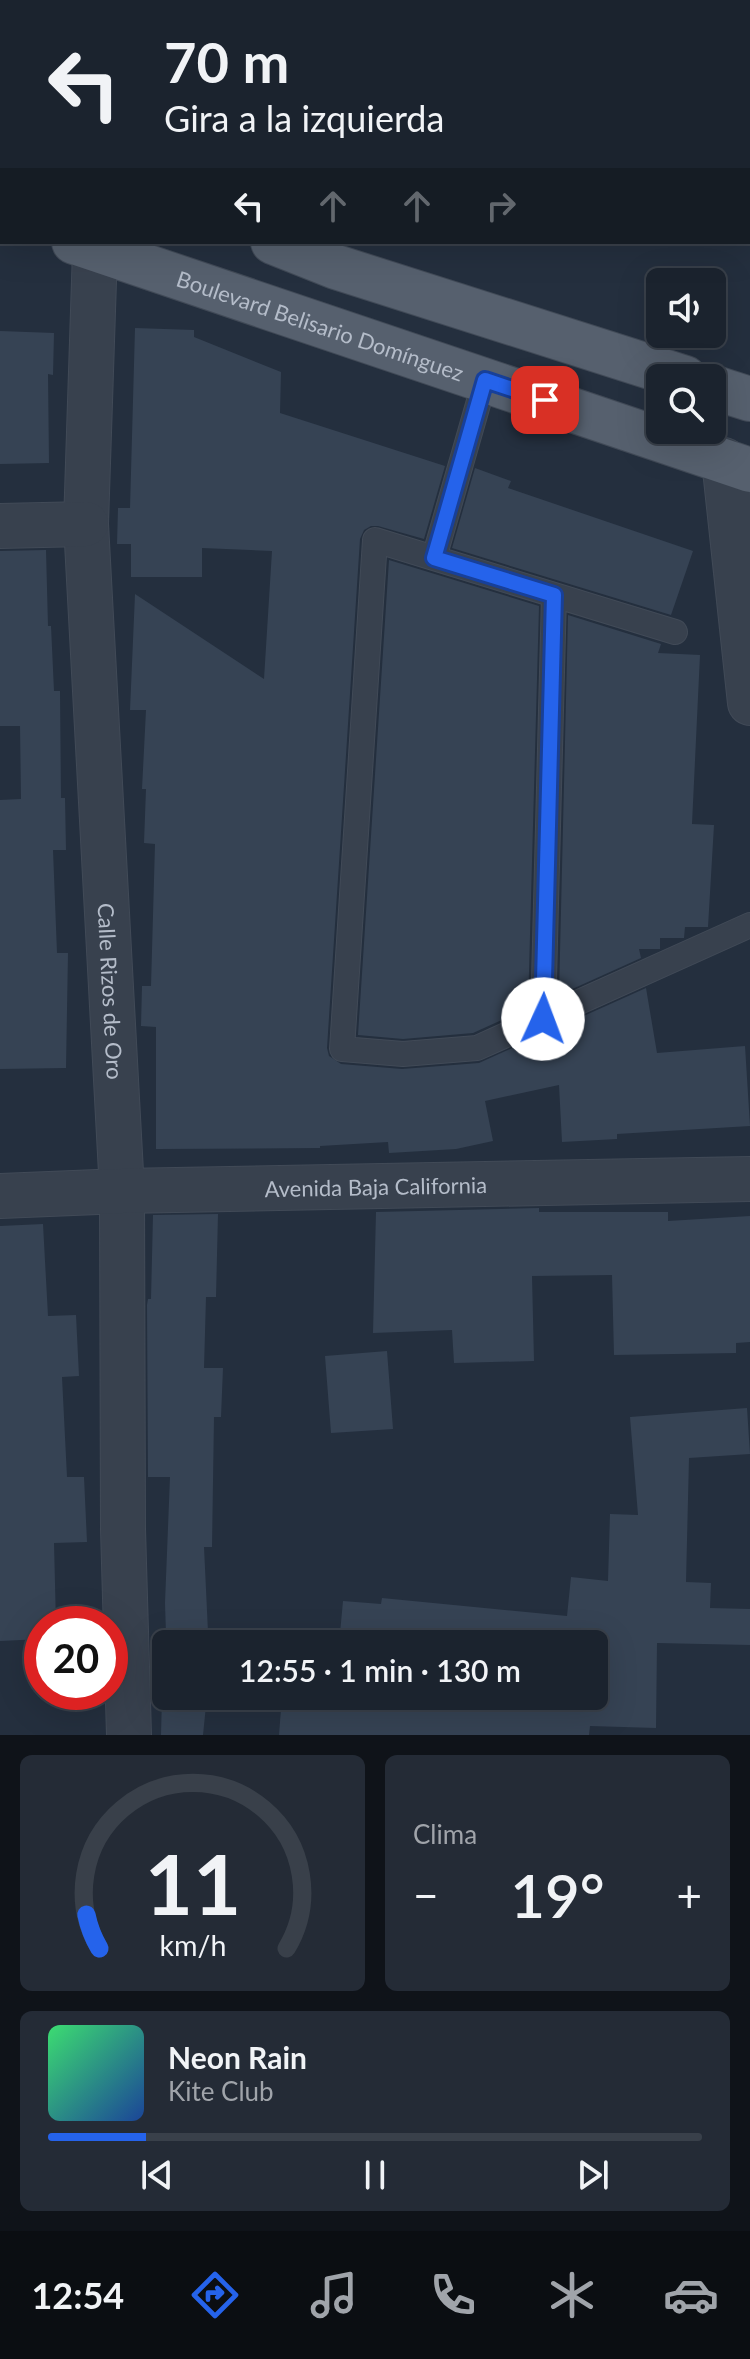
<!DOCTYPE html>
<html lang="es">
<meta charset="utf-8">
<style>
:root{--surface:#1b232e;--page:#242b36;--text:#f1f3f6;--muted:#a0a4aa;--line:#39404a;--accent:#2563eb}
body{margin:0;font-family:Lato,sans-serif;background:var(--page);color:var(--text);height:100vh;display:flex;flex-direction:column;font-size:30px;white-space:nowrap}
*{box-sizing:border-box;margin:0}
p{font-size:26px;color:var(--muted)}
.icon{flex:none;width:44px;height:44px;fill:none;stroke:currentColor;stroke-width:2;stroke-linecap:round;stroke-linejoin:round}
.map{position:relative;height:1735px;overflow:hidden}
.sheet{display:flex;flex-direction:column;gap:20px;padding:20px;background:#0f1319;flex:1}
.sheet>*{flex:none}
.hud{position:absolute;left:0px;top:0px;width:750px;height:244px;box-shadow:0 8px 32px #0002,0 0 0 2px var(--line);background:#1b232e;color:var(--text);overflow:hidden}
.controls{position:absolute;left:646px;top:268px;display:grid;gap:16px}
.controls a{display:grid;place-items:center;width:80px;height:80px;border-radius:12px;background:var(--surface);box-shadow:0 8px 32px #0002,0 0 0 2px var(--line);font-size:40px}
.speed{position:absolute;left:24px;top:1606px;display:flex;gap:16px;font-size:40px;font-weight:700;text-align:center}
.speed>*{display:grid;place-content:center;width:104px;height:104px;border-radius:50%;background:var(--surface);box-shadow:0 8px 32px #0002,0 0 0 2px var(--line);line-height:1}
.speed .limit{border:12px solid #d22;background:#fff;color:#111}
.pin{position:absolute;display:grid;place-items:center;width:68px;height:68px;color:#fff;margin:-34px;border-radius:16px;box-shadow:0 4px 12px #0006}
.me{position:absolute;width:88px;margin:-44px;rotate:2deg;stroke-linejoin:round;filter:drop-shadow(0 0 6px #0008)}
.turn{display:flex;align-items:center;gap:28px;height:168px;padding:0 32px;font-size:36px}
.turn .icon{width:104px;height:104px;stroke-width:2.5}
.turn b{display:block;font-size:56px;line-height:68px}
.lanes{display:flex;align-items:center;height:76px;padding:0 32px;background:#0003;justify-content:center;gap:40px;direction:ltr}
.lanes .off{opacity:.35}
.big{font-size:60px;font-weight:600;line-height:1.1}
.sheet .card{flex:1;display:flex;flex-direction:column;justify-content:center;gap:12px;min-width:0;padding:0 28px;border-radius:12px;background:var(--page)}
.sheet .dial{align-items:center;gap:0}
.dial svg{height:208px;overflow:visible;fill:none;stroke:var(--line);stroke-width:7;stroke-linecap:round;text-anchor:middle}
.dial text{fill:var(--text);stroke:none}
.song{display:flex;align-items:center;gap:24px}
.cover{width:96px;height:96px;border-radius:12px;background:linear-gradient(135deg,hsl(140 70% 55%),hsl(220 70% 35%))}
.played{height:8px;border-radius:4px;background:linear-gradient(90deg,var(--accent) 15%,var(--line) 15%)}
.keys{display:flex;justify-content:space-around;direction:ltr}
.heat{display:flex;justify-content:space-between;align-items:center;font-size:44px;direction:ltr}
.sheet .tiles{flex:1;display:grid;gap:20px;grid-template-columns:1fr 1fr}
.card:last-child{grid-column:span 2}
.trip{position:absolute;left:152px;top:1630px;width:456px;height:80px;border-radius:12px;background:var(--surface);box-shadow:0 8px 32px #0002,0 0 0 2px var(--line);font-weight:600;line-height:80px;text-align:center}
.menu{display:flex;height:128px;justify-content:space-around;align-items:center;background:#0b0e12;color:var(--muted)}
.menu .icon{width:56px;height:56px}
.menu .current{color:var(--accent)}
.menu b{font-size:36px;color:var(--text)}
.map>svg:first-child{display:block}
.building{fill:#364354}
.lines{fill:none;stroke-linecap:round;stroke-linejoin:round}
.service-casing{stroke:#414a57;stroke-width:26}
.minor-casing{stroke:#414a57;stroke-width:46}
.primary-casing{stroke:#414a57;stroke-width:46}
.service{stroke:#38414e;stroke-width:24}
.minor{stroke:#38414e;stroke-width:44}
.primary{stroke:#56606e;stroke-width:44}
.route-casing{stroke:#184099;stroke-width:20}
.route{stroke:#2563eb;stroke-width:14}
.labels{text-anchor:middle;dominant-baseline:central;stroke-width:8;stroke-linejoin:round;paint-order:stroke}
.street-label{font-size:22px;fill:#b4bcc9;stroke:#1d2633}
</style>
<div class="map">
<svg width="750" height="1735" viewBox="0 0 750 1735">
<rect width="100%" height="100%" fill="#242f3e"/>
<path class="building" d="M135,328L194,330V337L281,372L280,413L445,466L424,539L378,526H371L364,530L360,539L327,1048L329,1056L341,1064L402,1069L479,1063L646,988L657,1053L745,1046L750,1126L617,1134V1139L562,1142L559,1085L485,1101L493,1141L456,1149L389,1153L388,1142L320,1146V1148L156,1149V1027L141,1026L142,986H151L155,844L144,843L146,789H142L146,710H130L135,594L264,679L272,551L202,548V577H131V544H117L118,508H130Z
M0,331L54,333L53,375L48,374L49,463L0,464Z
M475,468L511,481L508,488L693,551L671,615L452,548Z
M46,550L48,626H51L54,691H60L61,798H65L66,850H53L57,953H68L66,1068L0,1069V800L21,799L20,726H0V551Z
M389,560L539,606L528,1008L473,1033L403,1039L358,1035Z
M568,615L661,644L658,653L700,655L692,824L714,825L708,927H685L684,938H660V949H639L641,958L559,995Z
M539,1208V1212H668V1221L750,1216V1342L736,1343V1353L614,1355L612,1275L532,1276L534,1361L454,1363L452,1330L373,1333L376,1212Z
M218,1214L216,1297H206L204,1368H223L221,1417H214L212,1547H204L208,1632L166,1634L165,1603L170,1477H148L147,1305L148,1299H151L153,1215Z
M43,1224L48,1316L76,1315L79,1376L62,1377L67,1477H84L87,1542L54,1543L56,1624H42V1639L0,1641V1226Z
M387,1351L393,1429L331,1433L325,1356Z
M747,1408L750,1454L689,1458L686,1582L711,1583L710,1608L750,1609V1645L657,1643L656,1728L590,1726L589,1735H279L282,1696L334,1699V1696H594V1644H339L343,1601L381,1604L382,1598L567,1616L571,1577L608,1581L610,1514L638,1515L630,1417Z
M162,1696H207L203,1735H161Z"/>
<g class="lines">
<defs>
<path id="service" d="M748,121L750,123
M434,558L485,380
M675,632L375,540L342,1049L403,1054L477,1048L750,925
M543,1019L554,595"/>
<g id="minor">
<path d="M367,2V0"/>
<path id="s1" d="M95,250L86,524L122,1191L123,1529L129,1735"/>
<path d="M724,460L750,703"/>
<path d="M0,526L86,524"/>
<path id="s2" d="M0,1196L122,1191L750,1179"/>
</g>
<g id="primary">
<path d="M0,134L2,135"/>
<path d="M0,216L2,217"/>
<path id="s3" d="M74,242L750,470"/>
<path d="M273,242L336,267L685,378"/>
<path d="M712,387L750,399"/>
</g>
</defs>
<use href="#service" class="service-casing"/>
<use href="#minor" class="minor-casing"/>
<use href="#primary" class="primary-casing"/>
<use href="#service" class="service"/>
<use href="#minor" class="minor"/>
<use href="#primary" class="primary"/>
</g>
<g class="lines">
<defs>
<path id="route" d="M543,1019L554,595L434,558L485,380L545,400"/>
</defs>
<use href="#route" class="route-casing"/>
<use href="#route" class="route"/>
</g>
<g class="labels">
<g class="street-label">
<text stroke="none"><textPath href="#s3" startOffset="260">Boulevard Belisario Domínguez</textPath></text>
<text stroke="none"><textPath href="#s1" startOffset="742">Calle Rizos de Oro</textPath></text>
<text stroke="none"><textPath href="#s2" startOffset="376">Avenida Baja California</textPath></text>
</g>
</g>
</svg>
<div class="controls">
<a><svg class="icon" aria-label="sound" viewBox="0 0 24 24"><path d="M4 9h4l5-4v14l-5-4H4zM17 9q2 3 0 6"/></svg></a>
<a><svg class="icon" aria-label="search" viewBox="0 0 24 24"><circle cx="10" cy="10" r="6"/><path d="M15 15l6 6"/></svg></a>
</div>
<div class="speed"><div class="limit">20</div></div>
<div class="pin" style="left:545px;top:400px;background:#d93025"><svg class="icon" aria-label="arrive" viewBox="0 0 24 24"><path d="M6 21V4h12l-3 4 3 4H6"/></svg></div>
<svg class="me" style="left:543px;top:1019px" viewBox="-20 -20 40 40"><circle r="19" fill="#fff"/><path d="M0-13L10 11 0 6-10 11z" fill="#2563eb"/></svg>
<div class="trip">12:55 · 1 min · 130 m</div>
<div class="hud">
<div class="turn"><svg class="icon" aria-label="left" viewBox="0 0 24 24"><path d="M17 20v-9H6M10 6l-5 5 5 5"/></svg><div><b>70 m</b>Gira a la izquierda</div></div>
<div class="lanes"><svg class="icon" aria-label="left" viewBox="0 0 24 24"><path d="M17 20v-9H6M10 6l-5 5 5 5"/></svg><svg class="icon off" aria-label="ahead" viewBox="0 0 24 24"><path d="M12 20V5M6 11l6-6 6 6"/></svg><svg class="icon off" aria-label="ahead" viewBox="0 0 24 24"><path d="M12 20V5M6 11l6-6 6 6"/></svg><svg class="icon off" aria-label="right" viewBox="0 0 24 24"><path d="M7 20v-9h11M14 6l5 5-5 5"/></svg></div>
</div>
</div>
<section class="sheet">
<div class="tiles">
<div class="card dial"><svg viewBox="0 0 100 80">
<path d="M14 69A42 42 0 1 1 86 69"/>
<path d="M14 69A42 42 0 0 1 9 56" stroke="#2563eb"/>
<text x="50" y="56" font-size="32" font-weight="700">11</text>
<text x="50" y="72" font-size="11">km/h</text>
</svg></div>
<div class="card"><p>Clima</p>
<div class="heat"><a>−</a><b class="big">19°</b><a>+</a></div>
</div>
<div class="card">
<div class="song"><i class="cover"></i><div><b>Neon Rain</b><p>Kite Club</p></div></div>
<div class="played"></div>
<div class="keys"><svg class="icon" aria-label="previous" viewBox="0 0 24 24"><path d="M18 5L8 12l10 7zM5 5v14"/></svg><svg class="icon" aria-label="pause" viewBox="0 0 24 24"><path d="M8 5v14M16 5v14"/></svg><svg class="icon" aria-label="next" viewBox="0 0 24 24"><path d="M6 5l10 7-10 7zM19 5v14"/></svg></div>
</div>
</div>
</section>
<nav class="menu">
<b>12:54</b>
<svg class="icon current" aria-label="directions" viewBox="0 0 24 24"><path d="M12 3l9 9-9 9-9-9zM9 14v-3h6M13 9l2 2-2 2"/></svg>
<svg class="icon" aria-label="music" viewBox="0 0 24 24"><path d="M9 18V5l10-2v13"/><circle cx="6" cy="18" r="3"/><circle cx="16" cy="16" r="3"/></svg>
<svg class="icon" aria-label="phone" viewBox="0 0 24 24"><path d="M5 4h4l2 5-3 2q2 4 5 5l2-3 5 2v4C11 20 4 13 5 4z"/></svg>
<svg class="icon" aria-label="climate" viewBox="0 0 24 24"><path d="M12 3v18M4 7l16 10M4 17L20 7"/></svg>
<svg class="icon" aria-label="car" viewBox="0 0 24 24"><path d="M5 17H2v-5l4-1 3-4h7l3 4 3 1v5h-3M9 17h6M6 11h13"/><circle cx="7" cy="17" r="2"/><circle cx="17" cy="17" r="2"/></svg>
</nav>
